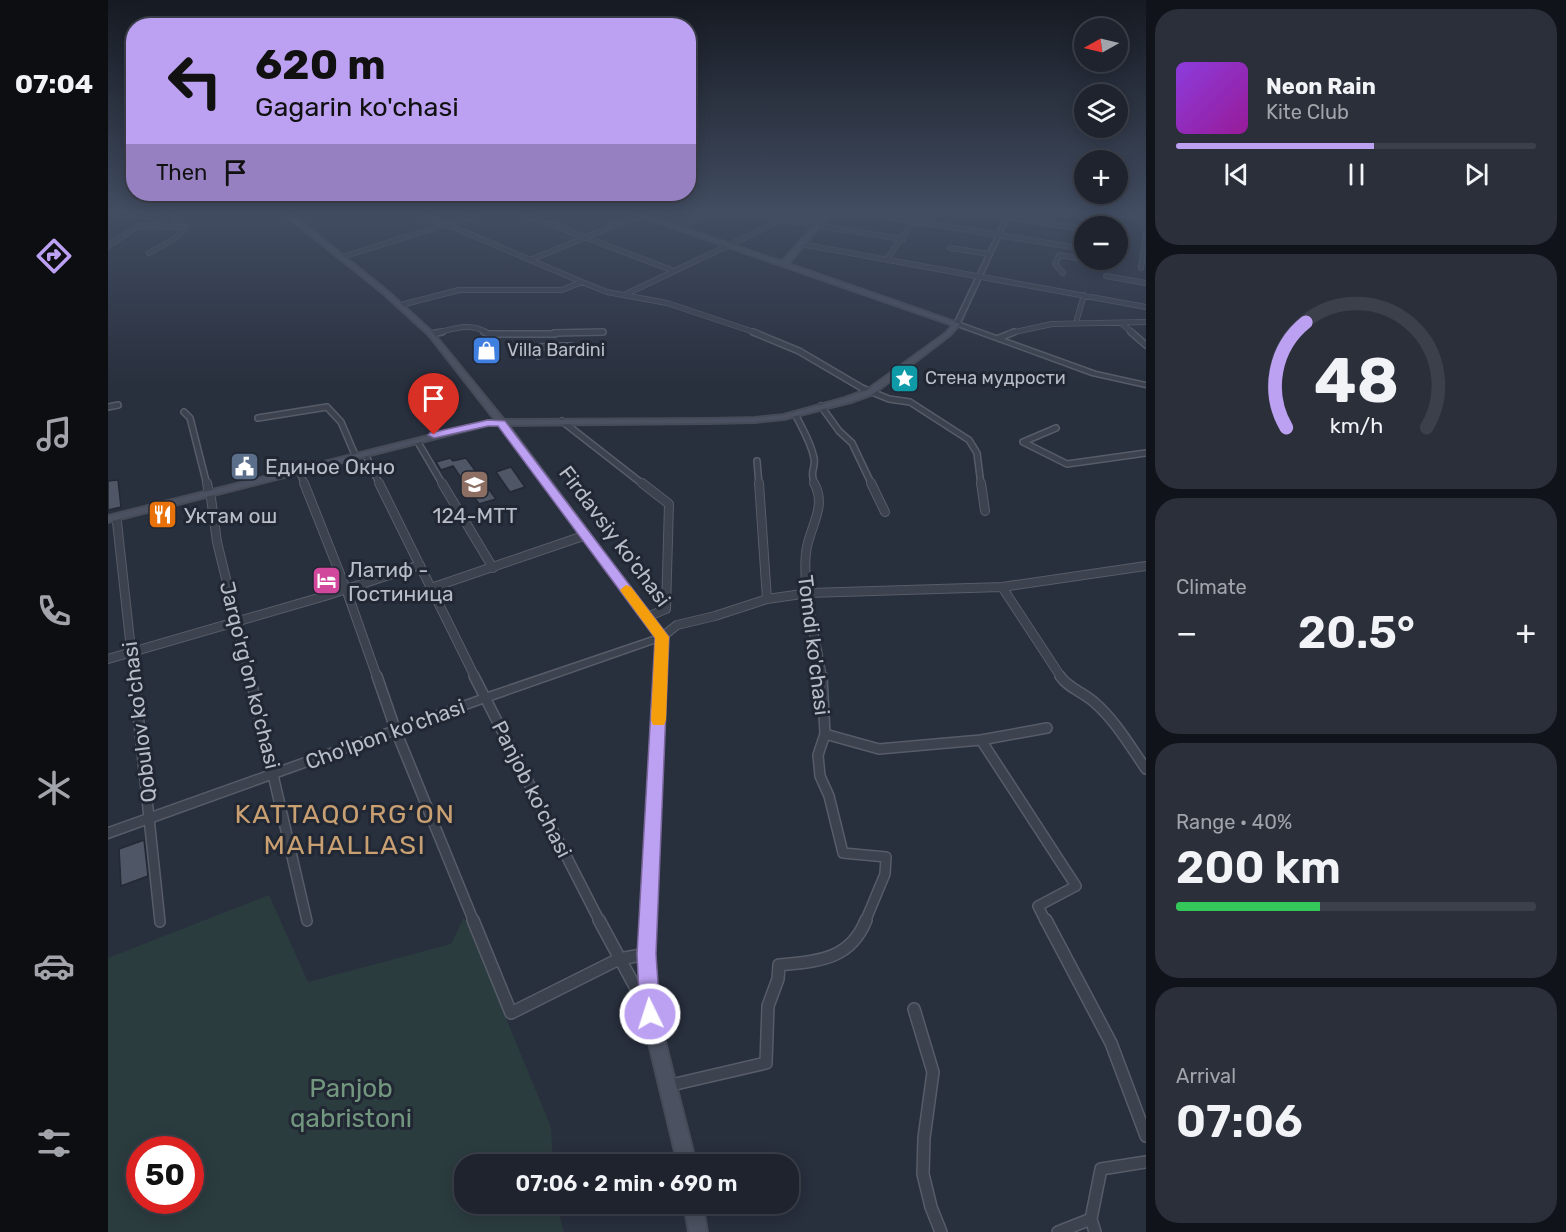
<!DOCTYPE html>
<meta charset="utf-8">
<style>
:root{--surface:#1e232e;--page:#2b2f3a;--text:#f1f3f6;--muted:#a1a4aa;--line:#3c404a;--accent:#bca0f2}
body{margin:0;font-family:Rubik,sans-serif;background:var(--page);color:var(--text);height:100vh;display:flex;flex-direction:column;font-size:22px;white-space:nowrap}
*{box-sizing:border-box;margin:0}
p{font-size:20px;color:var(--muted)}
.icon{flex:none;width:33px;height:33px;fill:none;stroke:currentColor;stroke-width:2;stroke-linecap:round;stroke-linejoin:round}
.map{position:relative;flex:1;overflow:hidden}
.details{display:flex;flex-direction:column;gap:9px;padding:9px;background:#101319;width:420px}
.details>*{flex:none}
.top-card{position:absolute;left:18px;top:18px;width:570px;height:183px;border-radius:24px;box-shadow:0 3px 15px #0003,0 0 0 2px var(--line);background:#bca0f2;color:#111;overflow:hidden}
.needle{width:39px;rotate:262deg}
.buttons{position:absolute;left:966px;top:18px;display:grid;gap:12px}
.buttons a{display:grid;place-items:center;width:54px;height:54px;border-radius:50%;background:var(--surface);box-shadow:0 3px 15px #0003,0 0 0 2px var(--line);font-size:30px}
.speed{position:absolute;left:18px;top:1136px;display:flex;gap:12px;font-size:30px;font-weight:700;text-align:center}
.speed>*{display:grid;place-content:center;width:78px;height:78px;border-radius:50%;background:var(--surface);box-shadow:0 3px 15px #0003,0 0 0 2px var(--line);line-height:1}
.speed .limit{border:9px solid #d22;background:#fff;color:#111}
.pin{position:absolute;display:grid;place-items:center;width:51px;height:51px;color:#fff;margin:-62px -26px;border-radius:50% 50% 50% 0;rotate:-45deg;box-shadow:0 0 6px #0007}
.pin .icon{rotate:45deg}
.me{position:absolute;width:66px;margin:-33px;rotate:356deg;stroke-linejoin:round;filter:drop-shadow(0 0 4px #0008)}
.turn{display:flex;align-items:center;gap:21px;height:126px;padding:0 30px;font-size:27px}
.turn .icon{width:78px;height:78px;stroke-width:2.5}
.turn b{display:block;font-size:42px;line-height:51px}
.then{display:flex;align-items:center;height:57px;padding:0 30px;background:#0003;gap:12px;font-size:22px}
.big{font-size:45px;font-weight:600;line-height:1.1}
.details .card{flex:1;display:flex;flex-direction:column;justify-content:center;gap:9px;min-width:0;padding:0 21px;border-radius:24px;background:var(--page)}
.details .dial{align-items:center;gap:0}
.dial svg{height:156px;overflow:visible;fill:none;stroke:var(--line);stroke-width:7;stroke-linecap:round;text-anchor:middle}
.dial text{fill:var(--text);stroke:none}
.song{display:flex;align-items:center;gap:18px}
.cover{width:72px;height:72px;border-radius:9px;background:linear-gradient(135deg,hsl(270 70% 55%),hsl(300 70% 35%))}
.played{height:6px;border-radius:3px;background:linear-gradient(90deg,var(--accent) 55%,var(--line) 55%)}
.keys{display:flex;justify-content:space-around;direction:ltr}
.heat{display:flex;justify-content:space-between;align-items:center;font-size:33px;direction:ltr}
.charge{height:9px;border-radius:4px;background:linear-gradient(90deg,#34c759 40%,var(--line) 0)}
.trip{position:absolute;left:346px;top:1154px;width:345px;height:60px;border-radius:24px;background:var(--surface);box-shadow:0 3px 15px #0003,0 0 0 2px var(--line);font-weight:600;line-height:60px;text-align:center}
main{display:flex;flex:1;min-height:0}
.tabs{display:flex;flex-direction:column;width:108px;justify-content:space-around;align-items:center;background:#0c0e12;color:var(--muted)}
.tabs .icon{width:42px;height:42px}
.tabs .active{color:var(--accent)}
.tabs b{font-size:27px;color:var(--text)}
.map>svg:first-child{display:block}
.green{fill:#2b3c3f;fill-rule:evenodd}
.building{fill:#4f5766;stroke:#232935;stroke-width:1.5}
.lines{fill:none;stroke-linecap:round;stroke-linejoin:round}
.minor-far4-casing{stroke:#575d68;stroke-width:6}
.minor-far3-casing{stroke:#575d68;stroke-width:8}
.minor-far2-casing{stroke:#575d68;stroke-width:10}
.minor-far1-casing{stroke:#575d68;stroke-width:12}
.minor-casing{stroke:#575d68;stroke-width:14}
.tertiary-casing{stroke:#575d68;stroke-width:3}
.secondary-casing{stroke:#454b57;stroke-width:4}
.minor-far4{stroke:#3c424e;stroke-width:4.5}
.minor-far3{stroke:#3c424e;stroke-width:5}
.minor-far2{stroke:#3c424e;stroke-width:8}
.minor-far1{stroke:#3c424e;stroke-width:9}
.minor{stroke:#3c424e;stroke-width:11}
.tertiary{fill:#3c424e;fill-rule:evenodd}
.secondary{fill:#4b5160;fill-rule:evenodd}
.route{fill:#bca0f2;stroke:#7a689d;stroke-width:1.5}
.slow{fill:#f59e0b}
.labels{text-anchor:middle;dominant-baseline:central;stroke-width:6;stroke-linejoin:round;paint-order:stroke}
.far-poi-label{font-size:18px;fill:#b8bdc8;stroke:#212733;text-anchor:start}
.poi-label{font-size:21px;fill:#b8bdc8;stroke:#212733;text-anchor:start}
.street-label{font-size:21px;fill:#b8bdc8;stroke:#212733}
.near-park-label{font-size:26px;fill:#72967e;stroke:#212733}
.near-neighbourhood-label{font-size:27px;letter-spacing:1.5px;fill:#c9a072;stroke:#212733}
</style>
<main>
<nav class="tabs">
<b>07:04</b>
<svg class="icon active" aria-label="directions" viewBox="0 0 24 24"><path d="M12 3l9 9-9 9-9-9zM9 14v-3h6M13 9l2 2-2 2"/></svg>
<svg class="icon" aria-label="music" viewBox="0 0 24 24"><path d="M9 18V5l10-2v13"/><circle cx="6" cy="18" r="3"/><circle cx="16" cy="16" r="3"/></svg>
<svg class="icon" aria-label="phone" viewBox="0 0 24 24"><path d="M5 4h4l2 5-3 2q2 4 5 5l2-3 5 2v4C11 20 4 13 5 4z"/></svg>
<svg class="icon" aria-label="climate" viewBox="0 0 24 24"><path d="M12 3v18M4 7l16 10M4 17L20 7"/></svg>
<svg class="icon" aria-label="car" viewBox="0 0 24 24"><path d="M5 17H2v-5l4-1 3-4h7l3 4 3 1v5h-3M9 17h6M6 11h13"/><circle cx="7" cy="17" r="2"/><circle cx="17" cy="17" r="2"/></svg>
<svg class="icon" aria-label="filters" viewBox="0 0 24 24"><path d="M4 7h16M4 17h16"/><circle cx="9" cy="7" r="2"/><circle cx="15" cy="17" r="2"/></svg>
</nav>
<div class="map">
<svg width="1038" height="1232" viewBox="0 0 1038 1232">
<rect width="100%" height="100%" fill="#282f3d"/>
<path class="green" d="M161,895L200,982L343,944L356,917L443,1127L445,1164H357V1203H448L456,1232H0V958ZM32,1149H82V1200H32Z"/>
<path class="building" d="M342,458L345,461L358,458L388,499L371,504L345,466L333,470L328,462Z
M403,467L417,487L402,492L388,472Z
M10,480L13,507L0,510V481Z
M223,569L229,586L214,591L209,573Z
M36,840L40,876L13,886L11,849Z"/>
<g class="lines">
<defs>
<path id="minor-far4" d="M64,213L66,225
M312,213L474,282
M413,213L566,271
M651,213L674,220L795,239
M756,213L976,249
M871,213L976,229
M989,226L992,213
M570,228L605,213
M693,244L1038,307
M0,246L30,226L78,227L68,238L41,253
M842,248L882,254
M234,257L374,213
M779,259L811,213
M422,260L532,215
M1033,268L1038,234
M955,273L947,264L951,255L983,260
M998,276L1038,283
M516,295L674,220
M293,305L351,290H454L474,282L499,292L559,303L649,333
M969,319L976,295
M1013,323L1025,333
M327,333C346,329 362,322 379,333
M446,333L495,332
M902,333L944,324L1038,322"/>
<path id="minor-far3" d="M376,332L380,334H447
M645,332L691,351L754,388L781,399L802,402L861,440L869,453L873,485
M1023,332L1038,345
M446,333L495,332
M323,334L334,332
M891,338L906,332
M447,344L446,346H463
M430,356L431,347L446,346
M713,406L731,431L744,443L764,485
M0,407L10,405
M76,412L82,418L99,485
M687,414C694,428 703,442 706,458C708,469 701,470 707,485
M150,418L219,407L233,422L247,455
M454,421L536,485
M948,428L915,442L959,464L1038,453
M311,444L335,485
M259,458L272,485
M649,461L651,485
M193,475L197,485"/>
<path id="minor-far2" d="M99,483L101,493
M196,483L238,589L269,677
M271,483L367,677
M334,483L385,568
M534,483L561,504L558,609L539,617
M651,483L659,599
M706,483C720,507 700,529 698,553C694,589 708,640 714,677
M763,483L777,512
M873,483L877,511
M103,498L109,542L142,677
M9,522L26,677
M894,587L953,677
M323,588L478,535
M554,637L569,625L607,616L659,599L701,593L894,587L1038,566
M0,659L217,596L312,565"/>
<path id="minor-far1" d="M26,676L52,922
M142,676L199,921
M269,676L288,731L366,922
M366,676L492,922
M714,676L717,734L771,749L873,740L968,886L930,906L938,922
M952,676C960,688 975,692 986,702C1007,720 1022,746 1038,769
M717,734L710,755L712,776L721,796L735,853L778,857L777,874L757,922
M873,740L939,728"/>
<path id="minor" d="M365,920L403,1013L511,959L539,954
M491,920L538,1007
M938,920L1003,1043L1038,1136
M806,1009L825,1072L816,1138L815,1174L823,1207L833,1232
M559,1086L658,1063L660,1006L670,979L671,965C708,961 742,961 758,920
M950,1232L983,1219
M987,1232L983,1219L993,1169L1038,1162"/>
<path id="tertiary" d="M899,213H903L852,323L988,372L1038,383V387L984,375L847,325L846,324Z
M996,213H1008L1038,218V220Z
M554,634L559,637L557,639L380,701L0,838V828L374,695Z"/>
<path id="secondary" d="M175,213H182L279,291L325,333L396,420L601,419L647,418L676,415L737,398L759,390L838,333L845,325L523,213H532L674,262L717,213H723L680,264L852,324L842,335L765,394L743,402L676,419L647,422L601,423L400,425L559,637L546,954L550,1014L588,1164H570L534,1014L532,954L549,638L392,425H380L0,522V516L380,421H388L321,335L275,293Z
M576,1203H594L599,1232H581Z"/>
</defs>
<use href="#minor-far4" class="minor-far4-casing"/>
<use href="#minor-far3" class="minor-far3-casing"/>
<use href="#minor-far2" class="minor-far2-casing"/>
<use href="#minor-far1" class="minor-far1-casing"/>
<use href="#minor" class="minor-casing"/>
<use href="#tertiary" class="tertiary-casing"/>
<use href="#secondary" class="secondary-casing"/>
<use href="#minor-far4" class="minor-far4"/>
<use href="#minor-far3" class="minor-far3"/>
<use href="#minor-far2" class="minor-far2"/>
<use href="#minor-far1" class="minor-far1"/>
<use href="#minor" class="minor"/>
<use href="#tertiary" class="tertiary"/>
<use href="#secondary" class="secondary"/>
</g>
<linearGradient id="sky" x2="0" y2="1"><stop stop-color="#161a22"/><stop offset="0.55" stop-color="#424d62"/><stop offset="1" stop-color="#424d62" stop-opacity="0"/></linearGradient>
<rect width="1038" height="386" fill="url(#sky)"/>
<path class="route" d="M380,420L397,421L561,637L548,954L552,1014L549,1021L542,1024L535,1021L532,1014L529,954L547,638L390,426H380L326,438L320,435L322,433Z"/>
<path class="slow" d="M518,585L523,587L561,637L558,720L556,725H545L543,720L547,638L512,590Z"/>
<defs>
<symbol id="shop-square" viewBox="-11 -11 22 22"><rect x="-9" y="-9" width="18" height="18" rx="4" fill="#3f7fe0" stroke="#212733"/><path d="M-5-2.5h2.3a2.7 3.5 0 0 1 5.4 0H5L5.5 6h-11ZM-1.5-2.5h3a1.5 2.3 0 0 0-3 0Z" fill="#fff"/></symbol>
<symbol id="sight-square" viewBox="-11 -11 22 22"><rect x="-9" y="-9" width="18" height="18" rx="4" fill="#0f9aa8" stroke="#212733"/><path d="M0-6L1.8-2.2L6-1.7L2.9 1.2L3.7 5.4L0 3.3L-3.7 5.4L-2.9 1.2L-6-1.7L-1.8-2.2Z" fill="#fff"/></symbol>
<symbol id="civic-square" viewBox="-11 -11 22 22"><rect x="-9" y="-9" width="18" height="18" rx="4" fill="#5c6f8a" stroke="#212733"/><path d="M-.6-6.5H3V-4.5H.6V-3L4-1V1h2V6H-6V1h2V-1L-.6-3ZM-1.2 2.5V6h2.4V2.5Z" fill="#fff"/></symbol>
<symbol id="school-square" viewBox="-11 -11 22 22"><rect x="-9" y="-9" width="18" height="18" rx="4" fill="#8d6e63" stroke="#212733"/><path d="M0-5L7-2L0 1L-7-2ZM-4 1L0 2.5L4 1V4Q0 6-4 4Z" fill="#fff"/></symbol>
<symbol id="restaurant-square" viewBox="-11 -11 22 22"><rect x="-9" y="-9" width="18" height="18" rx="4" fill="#e8710a" stroke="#212733"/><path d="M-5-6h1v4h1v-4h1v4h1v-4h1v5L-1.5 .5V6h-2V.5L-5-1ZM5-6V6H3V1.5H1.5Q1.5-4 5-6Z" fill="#fff"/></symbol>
<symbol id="hotel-square" viewBox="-11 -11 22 22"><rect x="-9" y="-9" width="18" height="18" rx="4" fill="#d1479c" stroke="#212733"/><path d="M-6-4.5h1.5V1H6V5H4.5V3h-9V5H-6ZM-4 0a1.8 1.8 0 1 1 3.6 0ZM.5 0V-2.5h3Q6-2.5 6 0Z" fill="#fff"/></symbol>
</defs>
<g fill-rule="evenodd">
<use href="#shop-square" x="362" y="334" width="33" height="33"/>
<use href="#sight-square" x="780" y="362" width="33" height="33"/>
<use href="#civic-square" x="120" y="450" width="33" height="33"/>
<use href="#school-square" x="350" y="468" width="33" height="33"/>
<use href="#restaurant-square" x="38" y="498" width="33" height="33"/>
<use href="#hotel-square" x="202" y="564" width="33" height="33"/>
</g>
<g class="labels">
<g class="far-poi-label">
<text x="399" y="350">Villa Bardini</text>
<text x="817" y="378">Стена мудрости</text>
</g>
<g class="poi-label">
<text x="157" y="466">Единое Окно</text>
<text x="76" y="515">Уктам ош</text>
<text x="367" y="515" text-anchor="middle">124-MTT</text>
<text x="240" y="569">Латиф -<tspan x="240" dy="24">Гостиница</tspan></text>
</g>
<g class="street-label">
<text transform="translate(507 536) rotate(53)">Firdavsiy ko'chasi</text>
<text transform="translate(706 645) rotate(83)">Tomdi ko'chasi</text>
<text transform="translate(142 675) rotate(76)">Jarqo'rg'on ko'chasi</text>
<text transform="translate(31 722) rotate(-97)">Qobulov ko'chasi</text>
<text transform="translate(277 734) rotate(-20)">Cho'lpon ko'chasi</text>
<text transform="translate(424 789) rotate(63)">Panjob ko'chasi</text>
</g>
<g class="near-park-label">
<text x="243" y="1088">Panjob<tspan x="243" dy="30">qabristoni</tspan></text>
</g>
<g class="near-neighbourhood-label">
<text x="237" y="814">KATTAQO‘RG‘ON<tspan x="237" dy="31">MAHALLASI</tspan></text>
</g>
</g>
</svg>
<div class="buttons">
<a><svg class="needle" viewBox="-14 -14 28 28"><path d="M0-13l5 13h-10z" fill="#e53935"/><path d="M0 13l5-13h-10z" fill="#a1a4aa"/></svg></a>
<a><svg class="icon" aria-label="layers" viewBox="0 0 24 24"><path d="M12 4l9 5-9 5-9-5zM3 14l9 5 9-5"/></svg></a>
<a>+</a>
<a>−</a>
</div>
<div class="speed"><div class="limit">50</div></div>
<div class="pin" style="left:326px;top:435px;background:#d93025"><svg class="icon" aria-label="arrive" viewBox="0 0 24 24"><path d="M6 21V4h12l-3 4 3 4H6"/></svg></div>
<svg class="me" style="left:542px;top:1014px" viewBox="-20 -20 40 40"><circle r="17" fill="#bca0f2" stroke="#fff" stroke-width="3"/><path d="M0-11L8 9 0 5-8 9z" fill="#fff"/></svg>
<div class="trip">07:06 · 2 min · 690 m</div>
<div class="top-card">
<div class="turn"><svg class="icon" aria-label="left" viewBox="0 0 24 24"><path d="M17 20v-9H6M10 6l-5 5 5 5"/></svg><div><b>620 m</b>Gagarin ko'chasi</div></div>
<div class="then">Then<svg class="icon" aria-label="arrive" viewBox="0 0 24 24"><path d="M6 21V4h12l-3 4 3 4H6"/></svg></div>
</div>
</div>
<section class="details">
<div class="card">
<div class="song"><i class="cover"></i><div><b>Neon Rain</b><p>Kite Club</p></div></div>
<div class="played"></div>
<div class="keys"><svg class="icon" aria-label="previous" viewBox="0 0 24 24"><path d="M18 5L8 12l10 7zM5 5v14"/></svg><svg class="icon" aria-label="pause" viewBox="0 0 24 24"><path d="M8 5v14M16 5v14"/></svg><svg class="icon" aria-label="next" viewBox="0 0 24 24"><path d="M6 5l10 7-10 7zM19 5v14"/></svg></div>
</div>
<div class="card dial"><svg viewBox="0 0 100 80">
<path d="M14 69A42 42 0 1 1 86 69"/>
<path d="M14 69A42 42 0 0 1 24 15" stroke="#bca0f2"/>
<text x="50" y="56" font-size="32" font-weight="700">48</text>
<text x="50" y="72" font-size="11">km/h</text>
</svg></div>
<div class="card"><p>Climate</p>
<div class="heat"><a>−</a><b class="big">20.5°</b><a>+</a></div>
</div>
<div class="card"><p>Range · 40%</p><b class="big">200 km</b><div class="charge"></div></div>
<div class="card"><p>Arrival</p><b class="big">07:06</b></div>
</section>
</main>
